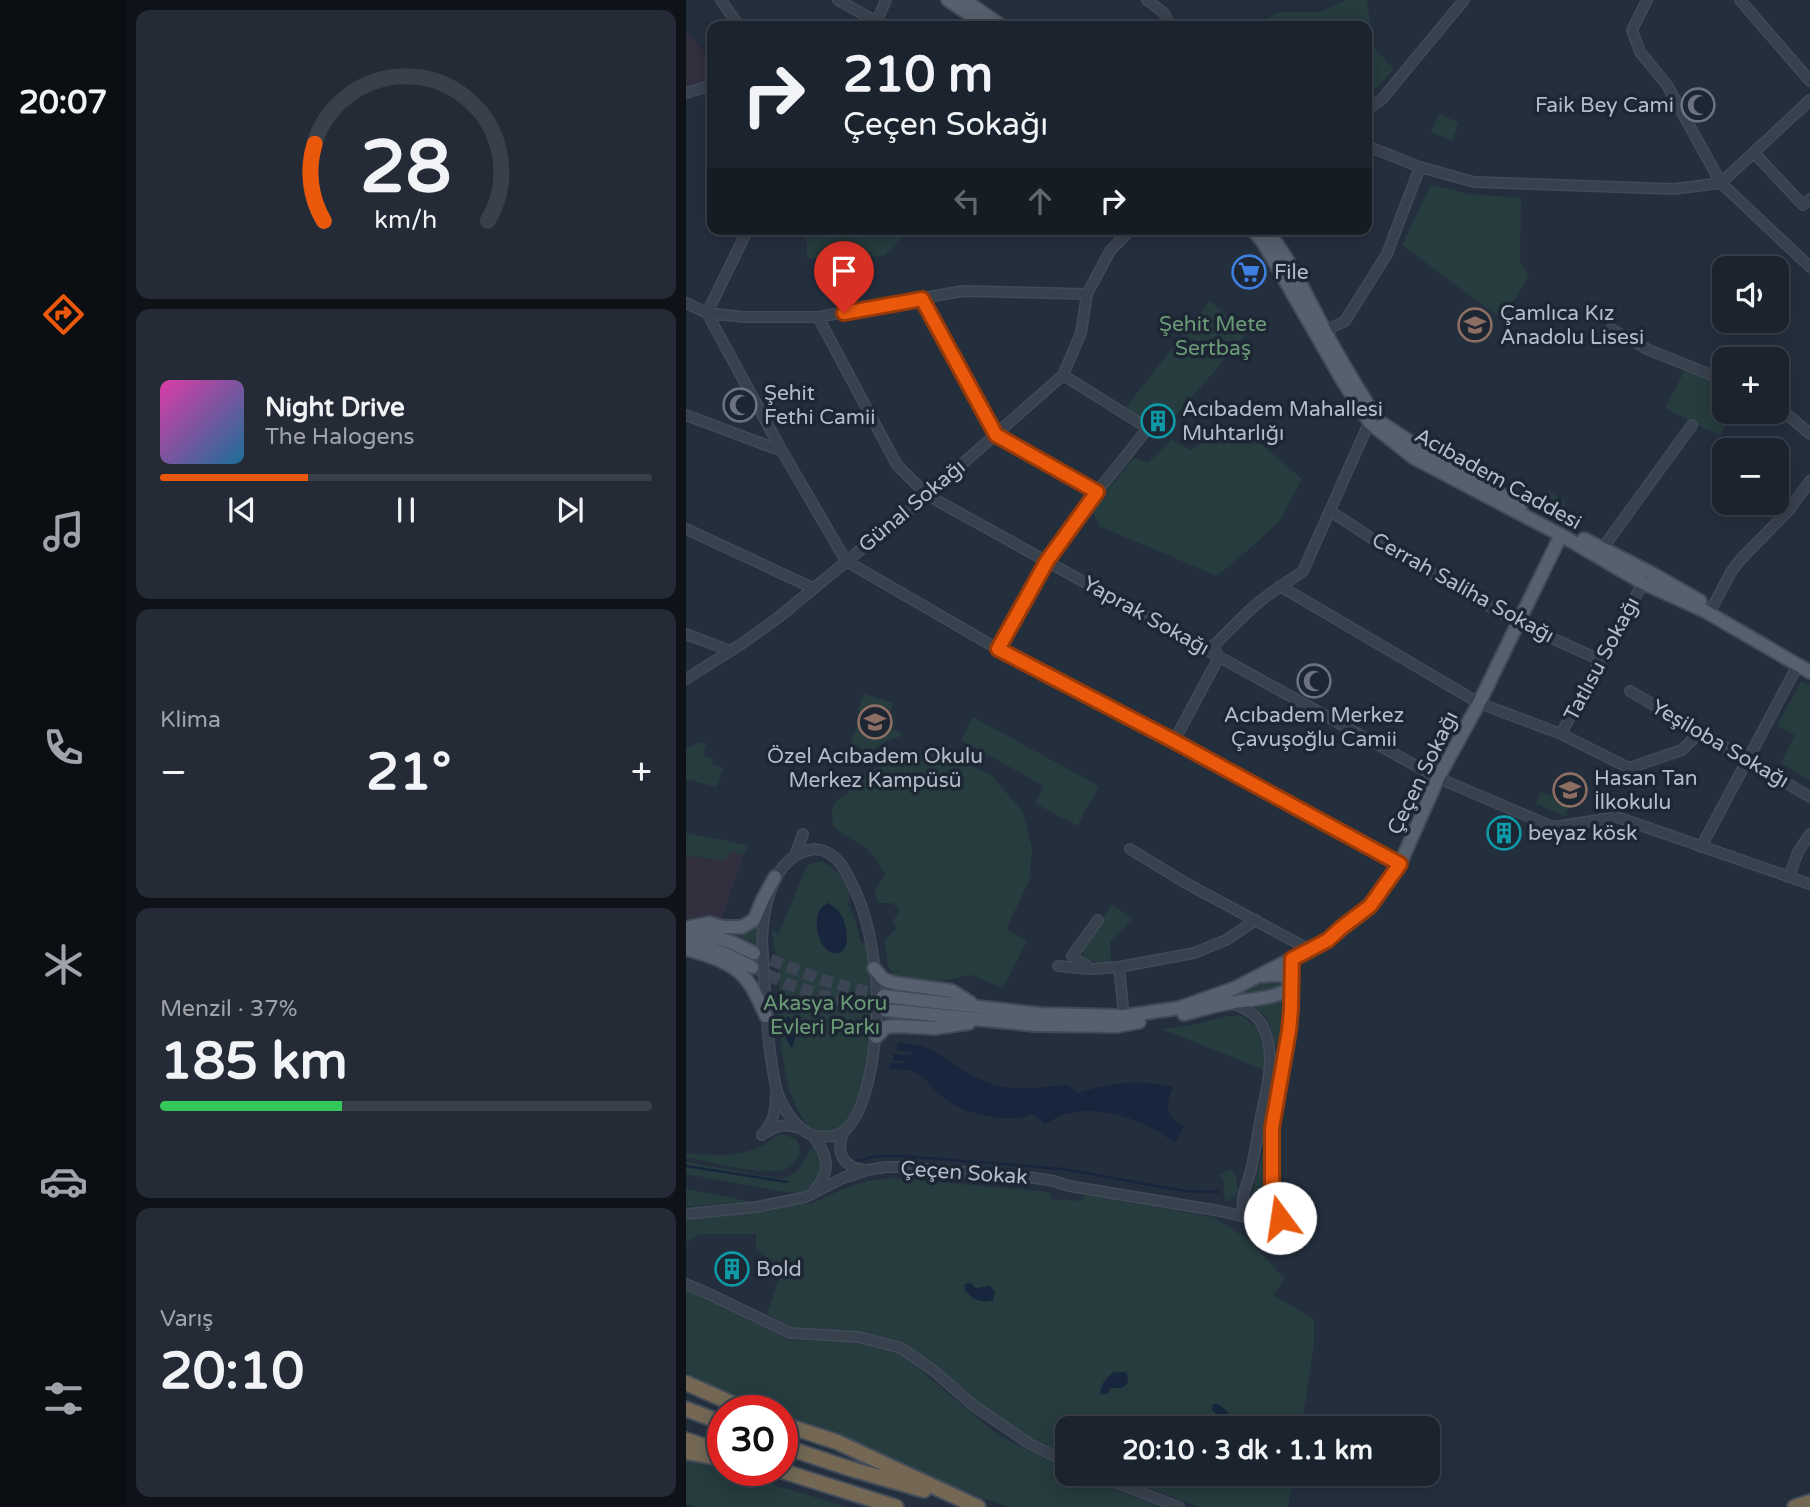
<!DOCTYPE html>
<html lang="tr">
<meta charset="utf-8">
<style>
:root{--surface:#1b232e;--page:#242b36;--text:#f1f3f6;--muted:#a0a4aa;--line:#39404a;--accent:#ea580c}
body{margin:0;font-family:"Varela Round",sans-serif;background:var(--page);color:var(--text);height:100vh;display:flex;flex-direction:column;font-size:26px;white-space:nowrap}
*{box-sizing:border-box;margin:0}
p{font-size:23px;color:var(--muted)}
.icon{flex:none;width:38px;height:38px;fill:none;stroke:currentColor;stroke-width:2;stroke-linecap:round;stroke-linejoin:round}
.map{position:relative;flex:1;overflow:hidden}
.side{display:flex;flex-direction:column;gap:10px;padding:10px;background:#0f1319;width:560px}
.side>*{flex:none}
.top-card{position:absolute;left:21px;top:21px;width:665px;height:214px;border-radius:14px;box-shadow:0 4px 18px #0003,0 0 0 2px var(--line);background:#1b232e;color:var(--text);overflow:hidden}
.buttons{position:absolute;left:1026px;top:256px;display:grid;gap:14px}
.buttons a{display:grid;place-items:center;width:77px;height:77px;border-radius:14px;background:var(--surface);box-shadow:0 4px 18px #0003,0 0 0 2px var(--line);font-size:35px}
.speed{position:absolute;left:21px;top:1395px;display:flex;gap:14px;font-size:35px;font-weight:700;text-align:center}
.speed>*{display:grid;place-content:center;width:91px;height:91px;border-radius:50%;background:var(--surface);box-shadow:0 4px 18px #0003,0 0 0 2px var(--line);line-height:1}
.speed .limit{border:10px solid #d22;background:#fff;color:#111}
.pin{position:absolute;display:grid;place-items:center;width:60px;height:60px;color:#fff;margin:-72px -30px;border-radius:50% 50% 50% 0;rotate:-45deg;box-shadow:0 0 7px #0007}
.pin .icon{rotate:45deg}
.me{position:absolute;width:77px;margin:-38px;rotate:346deg;stroke-linejoin:round;filter:drop-shadow(0 0 5px #0008)}
.turn{display:flex;align-items:center;gap:24px;height:147px;padding:0 21px;font-size:32px}
.turn .icon{width:91px;height:91px;stroke-width:2.5}
.turn b{display:block;font-size:49px;line-height:60px}
.lanes{display:flex;align-items:center;height:66px;padding:0 21px;background:#0003;justify-content:center;gap:35px;direction:ltr}
.lanes .off{opacity:.35}
.big{font-size:52px;font-weight:700;line-height:1.1}
.side .tile{flex:1;display:flex;flex-direction:column;justify-content:center;gap:10px;min-width:0;padding:0 24px;border-radius:14px;background:var(--page)}
.side .dial{align-items:center;gap:0}
.dial svg{height:182px;overflow:visible;fill:none;stroke:var(--line);stroke-width:7;stroke-linecap:round;text-anchor:middle}
.dial text{fill:var(--text);stroke:none}
.song{display:flex;align-items:center;gap:21px}
.cover{width:84px;height:84px;border-radius:10px;background:linear-gradient(135deg,hsl(320 70% 55%),hsl(200 70% 35%))}
.played{height:7px;border-radius:4px;background:linear-gradient(90deg,var(--accent) 30%,var(--line) 30%)}
.keys{display:flex;justify-content:space-around;direction:ltr}
.heat{display:flex;justify-content:space-between;align-items:center;font-size:38px;direction:ltr}
.charge{height:10px;border-radius:5px;background:linear-gradient(90deg,#34c759 37%,var(--line) 0)}
.trip{position:absolute;left:369px;top:1416px;width:385px;height:70px;border-radius:14px;background:var(--surface);box-shadow:0 4px 18px #0003,0 0 0 2px var(--line);font-weight:700;line-height:70px;text-align:center}
main{display:flex;flex:1;min-height:0}
.tab-bar{display:flex;flex-direction:column;width:126px;justify-content:space-around;align-items:center;background:#0b0e12;color:var(--muted)}
.tab-bar .icon{width:49px;height:49px}
.tab-bar .on{color:var(--accent)}
.tab-bar b{font-size:32px;color:var(--text)}
.map>svg:first-child{display:block}
.medical{fill:#32303f}
.green{fill:#263c3f}
.water{fill:#17263c}
.lines{fill:none;stroke-linecap:round;stroke-linejoin:round}
.stream{stroke:#17263c;stroke-width:2.5}
.major-tunnel{stroke:#3a4453;stroke-width:12;stroke-dasharray:12 6;stroke-linecap:butt}
.minor-casing{stroke:#414a57;stroke-width:12}
.major-casing{stroke:#414a57;stroke-width:16}
.highway-casing{stroke:#434c59;stroke-width:18}
.minor{stroke:#38414e;stroke-width:9}
.major{stroke:#56606e;stroke-width:12}
.highway{stroke:#746855;stroke-width:14}
.route-casing{stroke:#983908;stroke-width:18}
.route{stroke:#ea580c;stroke-width:12}
.labels{text-anchor:middle;dominant-baseline:central;stroke-width:7;stroke-linejoin:round;paint-order:stroke}
.poi-label{font-size:21px;fill:#b4bcc9;stroke:#1d2633;text-anchor:start}
.park-label{font-size:21px;fill:#6b9a76;stroke:#1d2633}
.street-label{font-size:21px;fill:#b4bcc9;stroke:#1d2633}
</style>
<main>
<nav class="tab-bar">
<b>20:07</b>
<svg class="icon on" aria-label="directions" viewBox="0 0 24 24"><path d="M12 3l9 9-9 9-9-9zM9 14v-3h6M13 9l2 2-2 2"/></svg>
<svg class="icon" aria-label="music" viewBox="0 0 24 24"><path d="M9 18V5l10-2v13"/><circle cx="6" cy="18" r="3"/><circle cx="16" cy="16" r="3"/></svg>
<svg class="icon" aria-label="phone" viewBox="0 0 24 24"><path d="M5 4h4l2 5-3 2q2 4 5 5l2-3 5 2v4C11 20 4 13 5 4z"/></svg>
<svg class="icon" aria-label="climate" viewBox="0 0 24 24"><path d="M12 3v18M4 7l16 10M4 17L20 7"/></svg>
<svg class="icon" aria-label="car" viewBox="0 0 24 24"><path d="M5 17H2v-5l4-1 3-4h7l3 4 3 1v5h-3M9 17h6M6 11h13"/><circle cx="7" cy="17" r="2"/><circle cx="17" cy="17" r="2"/></svg>
<svg class="icon" aria-label="filters" viewBox="0 0 24 24"><path d="M4 7h16M4 17h16"/><circle cx="9" cy="7" r="2"/><circle cx="15" cy="17" r="2"/></svg>
</nav>
<section class="side">
<div class="tile dial"><svg viewBox="0 0 100 80">
<path d="M14 69A42 42 0 1 1 86 69"/>
<path d="M14 69A42 42 0 0 1 10 35" stroke="#ea580c"/>
<text x="50" y="56" font-size="32" font-weight="700">28</text>
<text x="50" y="72" font-size="11">km/h</text>
</svg></div>
<div class="tile">
<div class="song"><i class="cover"></i><div><b>Night Drive</b><p>The Halogens</p></div></div>
<div class="played"></div>
<div class="keys"><svg class="icon" aria-label="previous" viewBox="0 0 24 24"><path d="M18 5L8 12l10 7zM5 5v14"/></svg><svg class="icon" aria-label="pause" viewBox="0 0 24 24"><path d="M8 5v14M16 5v14"/></svg><svg class="icon" aria-label="next" viewBox="0 0 24 24"><path d="M6 5l10 7-10 7zM19 5v14"/></svg></div>
</div>
<div class="tile"><p>Klima</p>
<div class="heat"><a>−</a><b class="big">21°</b><a>+</a></div>
</div>
<div class="tile"><p>Menzil · 37%</p><b class="big">185 km</b><div class="charge"></div></div>
<div class="tile"><p>Varış</p><b class="big">20:10</b></div>
</section>
<div class="map">
<svg width="1124" height="1507" viewBox="0 0 1124 1507">
<rect width="100%" height="100%" fill="#242f3e"/>
<path class="medical" d="M0,34L6,35L26,65V80L0,89Z
M46,852L58,855L35,920L23,916L7,919L0,917V856L38,860Z"/>
<path class="green" d="M660,0H681L687,46L708,69L681,98V26H569L593,12H634Z
M753,114L773,123L766,141L745,132Z
M745,185L782,194L835,198L834,262L843,275L817,320L716,245Z
M120,229H328V231L220,235L198,256L121,259Z
M524,301L561,334L475,432L439,408Z
M1000,368L1038,387V411H1047L1034,436L979,408Z
M555,427L616,479L594,520L569,544L531,576L413,526L406,509L448,458L462,463L485,440L505,450L515,443L549,434Z
M863,491L880,503L874,512C867,508 860,509 853,504Z
M1115,681L1124,686V781L1095,763L1109,735L1091,726Z
M178,694L207,703L201,721L172,711Z
M287,717L413,786L391,826L349,803L358,786L275,740Z
M176,720L214,732L216,733L215,736L201,741L180,754L172,746L166,744L165,741L173,721Z
M13,742L20,744L17,756L27,759L26,765L37,768L31,787L0,779V750Z
M229,753L267,756L306,776L337,812L346,849L343,881L320,929L341,941L317,988L285,975L246,983L210,977L202,966L199,940L210,929L207,921L214,910L206,903H193L188,893L199,874C193,864 187,852 177,846C166,839 156,835 147,826L146,809L151,800L159,795L171,781L204,758Z
M855,792L884,803L879,816L850,804Z
M0,833L62,845L58,855L46,852L38,860L0,856Z
M129,862H137L144,866L161,882L164,894L162,904L169,920L175,942L180,944C186,992 193,1077 162,1117C158,1123 155,1129 147,1131C139,1134 129,1133 122,1127C119,1123 116,1117 114,1113C99,1087 97,1060 94,1031C93,1022 91,1013 91,1004C91,997 94,990 93,983C92,965 87,948 86,930L93,934L119,870L122,865Z
M426,904L446,919L424,942L425,963L402,961L395,950Z
M72,922L69,944L48,935L49,933Z
M588,979L594,980L597,989L512,1006Z
M576,1001H594L603,1004L597,1051L592,1054L584,1026L579,1016L565,1004Z
M542,1016H556L573,1029L581,1071L476,1029L507,1025Z
M95,1134L110,1139C115,1149 116,1156 107,1163C106,1164 99,1169 98,1169C78,1177 22,1161 0,1157V1155L5,1154C30,1155 48,1158 71,1148C80,1145 86,1137 95,1134Z
M581,1136L580,1178L584,1211C573,1223 562,1220 563,1204Z
M125,1148L130,1149L135,1157L136,1171L132,1180L124,1189L117,1193L98,1192L0,1174V1162L95,1179C112,1174 118,1163 125,1148Z
M545,1169L550,1176L552,1191L548,1197L539,1202L538,1182L533,1175Z
M207,1178L364,1192L365,1199L397,1201L398,1194L527,1217L562,1239L599,1279L587,1295L628,1319V1346L615,1428H382L381,1455L362,1448L291,1403L275,1388L216,1343L174,1331L105,1328L81,1314L96,1269L90,1266L70,1248V1234H14L0,1242V1219L2,1218L70,1211L127,1203L157,1189L182,1181Z
M0,1189L67,1202L0,1207Z
M0,1290L19,1296L103,1340L173,1342L214,1353L313,1436L381,1469L382,1474H391L474,1507H325L296,1498L141,1433L96,1417V1410H78L52,1401L0,1372Z
M0,1460L22,1465L161,1507H11L0,1503Z
M428,1474H608L602,1507H513Z"/>
<path class="water" d="M142,903C149,907 154,911 157,919C161,927 165,951 152,953C132,957 121,911 142,903Z
M102,1016C111,1024 111,1037 106,1048C98,1039 97,1027 102,1016Z
M211,1043C247,1043 257,1059 285,1075C314,1092 348,1090 380,1084L392,1093C425,1081 454,1080 487,1087C479,1105 479,1117 498,1126L489,1143C459,1120 411,1102 374,1116C369,1118 364,1122 359,1124L346,1114C341,1116 335,1118 330,1118C308,1120 275,1112 258,1098C236,1080 238,1067 204,1070V1063L220,1064L218,1061H208L207,1054L227,1055L224,1051H211Z
M281,1283H284L290,1288L304,1286L309,1292L307,1300C295,1304 287,1300 279,1290L278,1285Z
M428,1372H439L441,1374L442,1383L436,1388H425L421,1394H415C413,1384 421,1378 428,1372Z
M527,1404H532C541,1410 547,1417 546,1428H531V1415L526,1410Z"/>
<g class="lines">
<path class="stream" d="M170,1161L191,1156H217L377,1169L498,1191L533,1192
M0,1166L101,1182"/>
<path class="major-tunnel" d="M68,953L136,980L197,996
M66,967L99,983L134,995L199,1010"/>
<defs>
<path id="minor" d="M35,0L53,26
M152,0L191,22
M461,0L478,13L484,26
M961,0L946,30L954,52L981,85L1035,183L1124,267
M1054,0L1124,81
M189,25L200,0
M0,93L26,85
M681,110L696,99L778,0
M681,146L734,167L788,182L988,189L1035,183
M1068,153L1117,205L1124,199
M1035,183L1124,100
M62,229L21,313L96,451L160,561L312,649L488,741L714,864
M236,299L311,435L411,492
M0,303L21,313L58,317H132L276,291L401,294
M132,317L211,465L241,495L752,778L867,827L931,817L1124,884
M925,329L963,350L1038,380
M639,331L659,321L701,254L734,167
M1090,405L1124,434
M0,415L96,451
M644,511L690,541L833,623L914,660
M0,529L127,588
M916,549L1006,425
M594,586L793,703L875,734L943,768L996,750L1014,732
M1019,611L1026,608L1045,572L1055,559L1103,510L1124,481
M0,634L42,650
M312,649L361,561L411,492L459,432L460,427L377,375
M0,679L57,643L93,617L241,495L377,375L395,333L401,294L424,251L445,229
M944,691L1124,797
M875,734L914,660L957,583
M488,741L533,657L527,646C548,626 569,602 594,587C602,581 609,577 617,571L687,414
M1015,847L1112,665
M129,849C151,851 159,869 168,888C184,921 189,960 191,996C192,1027 185,1122 151,1135C145,1137 137,1137 130,1136C114,1134 97,1109 92,1094C88,1083 87,1070 85,1058C79,1019 79,980 76,941C77,906 87,854 129,849Z
M444,849L498,882L624,950
M109,855L117,834
M1103,877L1112,852L1124,834
M372,966L405,969L433,967
M405,969L386,956L412,920
M545,1003C557,1007 570,1014 576,1025C591,1052 581,1088 575,1116C572,1134 569,1152 565,1170C560,1189 553,1197 559,1217
M438,1016L433,967L508,953L540,940L570,920
M158,1131C149,1152 156,1167 179,1170
M81,1132C91,1125 101,1123 113,1128
M76,1135C87,1123 90,1111 90,1095
M127,1136C142,1155 146,1170 129,1190
M0,1214L71,1207L120,1197L157,1178L181,1170L200,1167H219L348,1178L368,1181L383,1186L534,1211L559,1217L576,1227L585,1226L594,1218L592,1204L586,1188V1128L588,1110L600,1053L605,1009L606,987
M0,1284L19,1292L104,1333L173,1337L215,1348L248,1371L288,1406L344,1444L382,1463
M408,1474L493,1507"/>
<path id="major" d="M262,0L301,26
M278,0L316,26
M566,229L577,242L658,383L684,423L728,458L875,535L957,583L1019,611L1124,672
M580,229C604,259 620,295 638,329C651,355 667,380 682,405
M697,424L749,458L835,505
M898,539L965,573L1014,601
M0,928L23,923L37,927H56L68,920L77,899L89,877
M0,928L45,942L68,953
M0,939L40,954L66,967
M0,949C18,954 39,960 53,972C66,983 73,1001 80,1016
M188,968L197,979L208,983L266,991L285,1003
M578,976C591,974 601,973 606,987
M197,996L354,1014L438,1016L493,1008L549,988L642,940L684,907L714,864L752,778L793,703L875,535
M199,1010L349,1025L431,1026L453,1022
M498,1014C513,1010 527,1006 542,1003C563,999 588,1000 606,987
M190,1037L200,1027L211,1026L249,1028L283,1023"/>
<path id="highway" d="M0,1383L61,1410
M0,1409L37,1423
M96,1424L151,1442L292,1507
M0,1440L37,1452
M96,1446L165,1469L238,1490
M0,1452L33,1458
M93,1470L210,1507
M1109,1507L1124,1502"/>
</defs>
<use href="#minor" class="minor-casing"/>
<use href="#major" class="major-casing"/>
<use href="#highway" class="highway-casing"/>
<use href="#minor" class="minor"/>
<use href="#major" class="major"/>
<use href="#highway" class="highway"/>
</g>
<g class="lines">
<defs>
<path id="route" d="M158,313L236,299L310,435L411,492L361,561L312,649L488,741L714,864L684,906L655,928L642,940L606,959L605,1009L603,1031L586,1128V1188L592,1204L594,1218"/>
</defs>
<use href="#route" class="route-casing"/>
<use href="#route" class="route"/>
</g>
<defs>
<symbol id="mosque-ring" viewBox="-11 -11 22 22"><circle r="9.5" fill="#1d2633" stroke="#6b7280" stroke-width="1.5"/><path d="M3.5-4.9A6 6 0 1 0 3.5 4.9A5 5 0 1 1 3.5-4.9Z" fill="#6b7280"/></symbol>
<symbol id="supermarket-ring" viewBox="-11 -11 22 22"><circle r="9.5" fill="#1d2633" stroke="#3f7fe0" stroke-width="1.5"/><path d="M-6-5.5h2.5l.6 2H6L4.5 2H-2.5L-4.4-4H-6ZM-1.5 3.2a1.3 1.3 0 1 0 .1 0ZM3 3.2a1.3 1.3 0 1 0 .1 0Z" fill="#3f7fe0"/></symbol>
<symbol id="school-ring" viewBox="-11 -11 22 22"><circle r="9.5" fill="#1d2633" stroke="#8d6e63" stroke-width="1.5"/><path d="M0-5L7-2L0 1L-7-2ZM-4 1L0 2.5L4 1V4Q0 6-4 4Z" fill="#8d6e63"/></symbol>
<symbol id="building-ring" viewBox="-11 -11 22 22"><circle r="9.5" fill="#1d2633" stroke="#0f9aa8" stroke-width="1.5"/><path d="M-4-6H4V6H1V3H-1V6H-4ZM-2.5-4.3h1.7v1.8h-1.7ZM.8-4.3h1.7v1.8H.8ZM-2.5-1h1.7V.8h-1.7ZM.8-1h1.7V.8H.8Z" fill="#0f9aa8"/></symbol>
</defs>
<g fill-rule="evenodd">
<use href="#mosque-ring" x="993" y="86" width="38" height="38"/>
<use href="#supermarket-ring" x="544" y="253" width="38" height="38"/>
<use href="#school-ring" x="770" y="306" width="38" height="38"/>
<use href="#mosque-ring" x="35" y="386" width="38" height="38"/>
<use href="#building-ring" x="453" y="402" width="38" height="38"/>
<use href="#mosque-ring" x="609" y="662" width="38" height="38"/>
<use href="#school-ring" x="170" y="703" width="38" height="38"/>
<use href="#school-ring" x="865" y="771" width="38" height="38"/>
<use href="#building-ring" x="799" y="814" width="38" height="38"/>
<use href="#building-ring" x="27" y="1250" width="38" height="38"/>
</g>
<g class="labels">
<g class="poi-label">
<text x="988" y="105" text-anchor="end">Faik Bey Cami</text>
<text x="588" y="272">File</text>
<text x="814" y="313">Çamlıca Kız<tspan x="814" dy="24">Anadolu Lisesi</tspan></text>
<text x="78" y="393">Şehit<tspan x="78" dy="24">Fethi Camii</tspan></text>
<text x="496" y="409">Acıbadem Mahallesi<tspan x="496" dy="24">Muhtarlığı</tspan></text>
<text x="628" y="715" text-anchor="middle">Acıbadem Merkez<tspan x="628" dy="24">Çavuşoğlu Camii</tspan></text>
<text x="189" y="756" text-anchor="middle">Özel Acıbadem Okulu<tspan x="189" dy="24">Merkez Kampüsü</tspan></text>
<text x="908" y="778">Hasan Tan<tspan x="908" dy="24">İlkokulu</tspan></text>
<text x="842" y="833">beyaz kösk</text>
<text x="70" y="1269">Bold</text>
</g>
<g class="park-label">
<text x="527" y="324">Şehit Mete<tspan x="527" dy="24">Sertbaş</tspan></text>
<text x="139" y="1003">Akasya Koru<tspan x="139" dy="24">Evleri Parkı</tspan></text>
</g>
<g class="street-label">
<text transform="translate(812 479) rotate(29)">Acıbadem Caddesi</text>
<text transform="translate(226 506) rotate(-40)">Günal Sokağı</text>
<text transform="translate(777 588) rotate(29)">Cerrah Saliha Sokağı</text>
<text transform="translate(460 616) rotate(29)">Yaprak Sokağı</text>
<text transform="translate(916 659) rotate(-62)">Tatlısu Sokağı</text>
<text transform="translate(1034 744) rotate(30)">Yeşiloba Sokağı</text>
<text transform="translate(737 773) rotate(-64)">Çeçen Sokağı</text>
<text transform="translate(278 1173) rotate(4)">Çeçen Sokak</text>
</g>
</g>
</svg>
<div class="buttons">
<a><svg class="icon" aria-label="sound" viewBox="0 0 24 24"><path d="M4 9h4l5-4v14l-5-4H4zM17 9q2 3 0 6"/></svg></a>
<a>+</a>
<a>−</a>
</div>
<div class="speed"><div class="limit">30</div></div>
<div class="pin" style="left:158px;top:313px;background:#d93025"><svg class="icon" aria-label="arrive" viewBox="0 0 24 24"><path d="M6 21V4h12l-3 4 3 4H6"/></svg></div>
<svg class="me" style="left:594px;top:1218px" viewBox="-20 -20 40 40"><circle r="19" fill="#fff"/><path d="M0-13L10 11 0 6-10 11z" fill="#ea580c"/></svg>
<div class="trip">20:10 · 3 dk · 1.1 km</div>
<div class="top-card">
<div class="turn"><svg class="icon" aria-label="right" viewBox="0 0 24 24"><path d="M7 20v-9h11M14 6l5 5-5 5"/></svg><div><b>210 m</b>Çeçen Sokağı</div></div>
<div class="lanes"><svg class="icon off" aria-label="left" viewBox="0 0 24 24"><path d="M17 20v-9H6M10 6l-5 5 5 5"/></svg><svg class="icon off" aria-label="ahead" viewBox="0 0 24 24"><path d="M12 20V5M6 11l6-6 6 6"/></svg><svg class="icon" aria-label="right" viewBox="0 0 24 24"><path d="M7 20v-9h11M14 6l5 5-5 5"/></svg></div>
</div>
</div>
</main>
